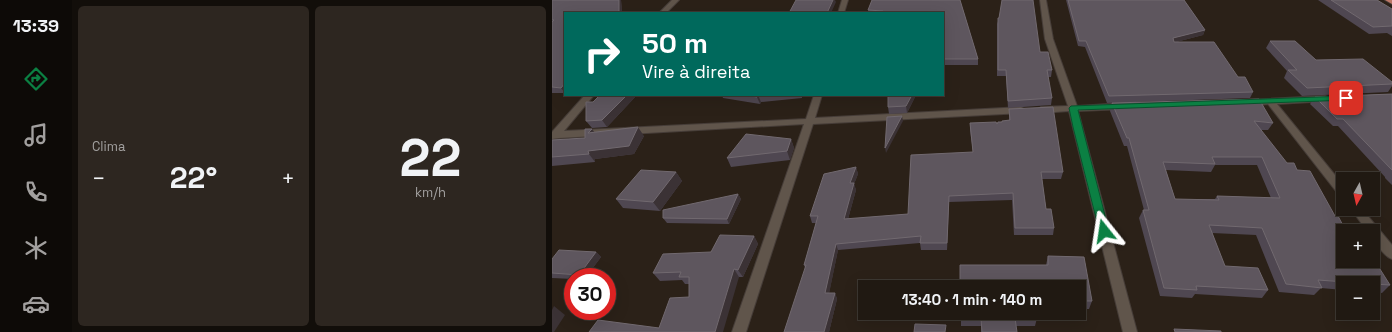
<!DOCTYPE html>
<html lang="pt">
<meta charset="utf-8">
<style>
:root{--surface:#201912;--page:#2d2620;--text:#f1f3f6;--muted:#a2a09f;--line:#3d3832;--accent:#0b8043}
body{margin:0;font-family:"Space Grotesk",sans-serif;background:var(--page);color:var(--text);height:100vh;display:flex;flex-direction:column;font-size:15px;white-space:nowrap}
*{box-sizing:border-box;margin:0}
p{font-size:13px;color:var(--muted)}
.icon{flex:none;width:22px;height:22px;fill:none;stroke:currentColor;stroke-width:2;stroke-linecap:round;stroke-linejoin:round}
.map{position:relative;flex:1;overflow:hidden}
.side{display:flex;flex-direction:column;gap:6px;padding:6px;background:#120e0a;width:480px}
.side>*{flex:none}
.banner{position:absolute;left:12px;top:12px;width:380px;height:84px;border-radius:0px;box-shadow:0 4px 16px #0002,0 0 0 1px var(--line);background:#00695c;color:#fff;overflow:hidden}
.needle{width:26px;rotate:188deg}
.controls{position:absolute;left:784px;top:172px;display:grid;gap:8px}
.controls a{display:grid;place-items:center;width:44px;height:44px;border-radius:0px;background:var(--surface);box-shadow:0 4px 16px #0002,0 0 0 1px var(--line);font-size:20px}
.speed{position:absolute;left:12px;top:268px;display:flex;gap:8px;font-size:20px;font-weight:700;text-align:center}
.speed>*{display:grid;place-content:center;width:52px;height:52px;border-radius:50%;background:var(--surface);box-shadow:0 4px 16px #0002,0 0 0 1px var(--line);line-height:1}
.speed .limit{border:6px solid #d22;background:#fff;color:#111}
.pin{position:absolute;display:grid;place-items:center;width:34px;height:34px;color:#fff;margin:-17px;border-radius:8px;box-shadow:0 2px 6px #0006}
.me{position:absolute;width:44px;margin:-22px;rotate:345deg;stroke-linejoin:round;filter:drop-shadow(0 0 3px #0008)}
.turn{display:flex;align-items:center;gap:14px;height:84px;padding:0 12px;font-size:18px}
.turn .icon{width:52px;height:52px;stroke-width:2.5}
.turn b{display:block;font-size:28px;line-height:34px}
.big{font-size:30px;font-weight:700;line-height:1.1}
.side .tile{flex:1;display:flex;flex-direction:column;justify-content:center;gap:6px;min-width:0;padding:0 14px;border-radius:6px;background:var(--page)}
.side .dial{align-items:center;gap:0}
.dial b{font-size:52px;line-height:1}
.heat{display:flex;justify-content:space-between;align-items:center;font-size:22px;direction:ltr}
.side .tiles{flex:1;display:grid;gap:6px;grid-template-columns:repeat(2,1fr)}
.trip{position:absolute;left:306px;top:280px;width:228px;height:40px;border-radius:0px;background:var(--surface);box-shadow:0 4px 16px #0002,0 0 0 1px var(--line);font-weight:700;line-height:40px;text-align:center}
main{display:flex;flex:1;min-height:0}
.tab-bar{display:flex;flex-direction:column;width:72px;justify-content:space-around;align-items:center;background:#0d0a07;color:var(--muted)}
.tab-bar .icon{width:28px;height:28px}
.tab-bar .active{color:var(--accent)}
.tab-bar b{font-size:18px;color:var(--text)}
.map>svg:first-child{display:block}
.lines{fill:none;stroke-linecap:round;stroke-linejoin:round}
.minor-casing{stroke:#463d38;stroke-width:2}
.primary-casing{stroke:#463d38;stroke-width:2}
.minor{fill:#60554b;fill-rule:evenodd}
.primary{fill:#be7867;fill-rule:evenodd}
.wall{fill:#4f4751;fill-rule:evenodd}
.shaded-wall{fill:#3b3235}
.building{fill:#5e565e;stroke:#71696f;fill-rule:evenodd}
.route{fill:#0b8043;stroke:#07532c}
</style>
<main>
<nav class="tab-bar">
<b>13:39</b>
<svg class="icon active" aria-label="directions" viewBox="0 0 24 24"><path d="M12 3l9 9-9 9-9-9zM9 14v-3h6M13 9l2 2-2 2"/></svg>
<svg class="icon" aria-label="music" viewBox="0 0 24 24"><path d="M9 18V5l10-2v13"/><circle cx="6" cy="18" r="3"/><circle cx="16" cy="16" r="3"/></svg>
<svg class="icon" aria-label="phone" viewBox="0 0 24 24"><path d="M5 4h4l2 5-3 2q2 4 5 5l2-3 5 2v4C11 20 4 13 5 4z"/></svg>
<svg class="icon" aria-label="climate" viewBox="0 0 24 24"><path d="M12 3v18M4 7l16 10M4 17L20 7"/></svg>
<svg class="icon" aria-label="car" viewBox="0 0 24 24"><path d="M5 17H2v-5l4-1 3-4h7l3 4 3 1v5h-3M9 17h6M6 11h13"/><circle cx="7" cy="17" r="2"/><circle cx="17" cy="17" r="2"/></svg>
</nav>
<section class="side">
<div class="tiles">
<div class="tile"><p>Clima</p>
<div class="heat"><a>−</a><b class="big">22°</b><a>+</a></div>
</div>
<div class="tile dial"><b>22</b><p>km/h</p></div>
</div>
</section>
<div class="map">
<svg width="840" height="332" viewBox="0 0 840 332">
<rect width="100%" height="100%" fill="#2b2118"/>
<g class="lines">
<defs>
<path id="minor" d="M120,0H127L114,13H107Z
M290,0H296L292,13H286Z
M488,0H494L501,39L525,106L573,103L577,106L573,109L526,111L585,332H571L517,111L489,113L485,110L489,107L516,106L493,39Z
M33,95H42L12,131L254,119L262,95H270L263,118L469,107L473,110L469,113L261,124L194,332H180L252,124L7,138L0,139V132Z
M773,96L776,97L777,99L776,101L725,104L791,185V196L787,195L716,104L695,106L691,103L695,100Z
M799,209H810L840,245V259C831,256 821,240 821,231H815Z"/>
<path id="primary" d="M833,0H840V4Z"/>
</defs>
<use href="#minor" class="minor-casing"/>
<use href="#primary" class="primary-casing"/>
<use href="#minor" class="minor"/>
<use href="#primary" class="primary"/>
</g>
<path class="wall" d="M0,0H69L70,13H13V93H0Z
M320,0H408L426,59V65H391V13H317L316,10Z
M514,0H632L653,30L651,35L624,42L686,77L701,92L698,98L555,103L533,47L526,46Z
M766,0H825L840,9V36L835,33L817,34Z
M447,18L488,52L500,70L499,77H496L500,98L499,105L456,108L454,76H445V24Z
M718,41L764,60L840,82V86L836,92L750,96L732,78L735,71L714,48Z
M840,94V185L833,178V177L786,126H781L758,104L763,97Z
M48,95H85L55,127L40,128L34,121L41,102Z
M170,95H250V98L209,102L208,104L171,98Z
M364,95L355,113L337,114L336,107Z
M560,103L721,123L716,130H709L791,261L838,285L830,293L821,292V283H791V290L769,288L762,295L727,292L704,235L660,233L673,266L716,290L710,298L643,294L640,298L608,296L587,218L591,210H592L575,146H572L558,111ZM663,165H705L719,198L665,196L663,199H623L614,170L659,172Z
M457,109L511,172L509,179H490L494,209L502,228L501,235H462L460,200L397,202L395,250H369L368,243L286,250L277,293H283L285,299L277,332L252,265L264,223H260L258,216L304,167L306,174L302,184L304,190L296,219L356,214L421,152L418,130V123L445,124L450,122L457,120Z
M40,129L42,132L92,136L82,154L43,159V162L0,166V140L33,138Z
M239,139L242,148L238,160L179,167L175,158Z
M124,172L130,181L108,211L71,208L64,199Z
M186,194L189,199L177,224L115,223L111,218Z
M202,236L206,244L191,277H187L107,328L137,297V284H133L130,280L108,281L101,273Z
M44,252L49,257L34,277H21V279L0,278V259Z
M496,256L532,257L540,301L537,309H527V287H408V265H494Z
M409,318H485L483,326H464L465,332H429V326H409Z"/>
<path class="shaded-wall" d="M67,0H69L70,13H67Z
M281,0H283L284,2L279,13H275Z
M653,30L651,35L620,43L621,38Z
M13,83V93L9,88Z
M75,95H85L55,127L50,120Z
M206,95L209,102L208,104L205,97Z
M360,95H364L355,113L354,106Z
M350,116L351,121L334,153L333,148Z
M86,127L92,136L82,154L43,159V162L37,154L36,151Z
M40,129L46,137L36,133Z
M239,139L242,148L238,160L235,151Z
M304,167L306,174L302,184L304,190L294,226L292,219L298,183Z
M124,172L130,181L108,211L101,202Z
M186,194L189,199L177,224L175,219Z
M397,196V202L395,250V243Z
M202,236L206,244L191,277L186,270Z
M284,244L286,250L276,299L273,293Z
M44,252L49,257L34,277H29L27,275Z
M182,269L187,277L171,332H163Z
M283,293L285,299L277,332H272Z
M2,306L13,315L2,332H0V310Z"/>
<path class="building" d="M0,0H67V13H13V83L9,88L0,87V22L2,20H0Z
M244,0H281L275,13H237Z
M320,0H408L426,59H391V13H331V11L316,10Z
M450,0H481L488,52H496L500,70H495L500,98L456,101L454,70H446V18H447Z
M516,0H632L653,30L621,38L622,42H662L686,77H693L701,92L557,96L534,41H527Z
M779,0H825L840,9V26L821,27Z
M718,41H743L764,60L811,59L840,82V84L755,88L736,70H745Z
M840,94V170L791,119H785L763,97Z
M48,95H75L50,120L34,121V102H41Z
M194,95H206L205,97Z
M336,95H360L354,106L336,107Z
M707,99L721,123L702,121L735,163H742L745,170L758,171L783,216H786L794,231H791V261H821V258L838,285L821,284V283H807L766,280L770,288L734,284L710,228L657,225L673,266L706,268L716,290L644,286L645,290L612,288L591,210H597L577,138H575L560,103ZM660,157H710L728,198L665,196L667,200L623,199L611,162L663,164Z
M501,107L511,172H489L494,209H499L502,228H463L461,193L397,196L395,243H368L369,236L284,244L273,293H283L272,332H232L254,265H252L266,216H258L272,174L304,167L298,183H302L292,219L356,214L359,155L421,152L418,123L444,122L445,124L446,122H450V121L458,120L457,109Z
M350,116L333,148L335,117Z
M86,127L77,146L36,151L37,154L0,157V140L33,138V129H40L36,133Z
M194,134L239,139L235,151L175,158Z
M89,170L124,172L101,202L64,199Z
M186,194L175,219L111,218V210Z
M168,235L202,236L186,270L182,269L163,332H37L46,320L107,328L118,298L137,297V277H127L129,272L101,273L111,254L159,252Z
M7,250L44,252L27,275L0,273V259Z
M496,256L532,257L540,301H527V287H408V265H496Z
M409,313H484L485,318H463L465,332H430L429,318H409Z
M363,324L394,325L393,332H362Z
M622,329L669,331V332H623Z"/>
<path class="route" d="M794,96L798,98L797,100L526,110L557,231L555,234L552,235L548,234L521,127L517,108L519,106Z"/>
</svg>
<div class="controls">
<a><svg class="needle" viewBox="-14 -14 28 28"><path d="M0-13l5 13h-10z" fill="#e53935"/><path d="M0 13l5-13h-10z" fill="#a2a09f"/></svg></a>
<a>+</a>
<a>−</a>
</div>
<div class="speed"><div class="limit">30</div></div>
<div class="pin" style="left:794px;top:98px;background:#d93025"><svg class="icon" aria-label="arrive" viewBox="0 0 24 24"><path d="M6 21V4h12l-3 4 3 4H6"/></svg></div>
<svg class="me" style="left:552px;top:231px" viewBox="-20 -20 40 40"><path d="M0-17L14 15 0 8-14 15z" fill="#0b8043" stroke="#fff" stroke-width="4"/></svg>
<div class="trip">13:40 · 1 min · 140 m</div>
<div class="banner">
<div class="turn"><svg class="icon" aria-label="right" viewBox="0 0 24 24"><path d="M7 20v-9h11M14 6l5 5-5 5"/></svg><div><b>50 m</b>Vire à direita</div></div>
</div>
</div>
</main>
